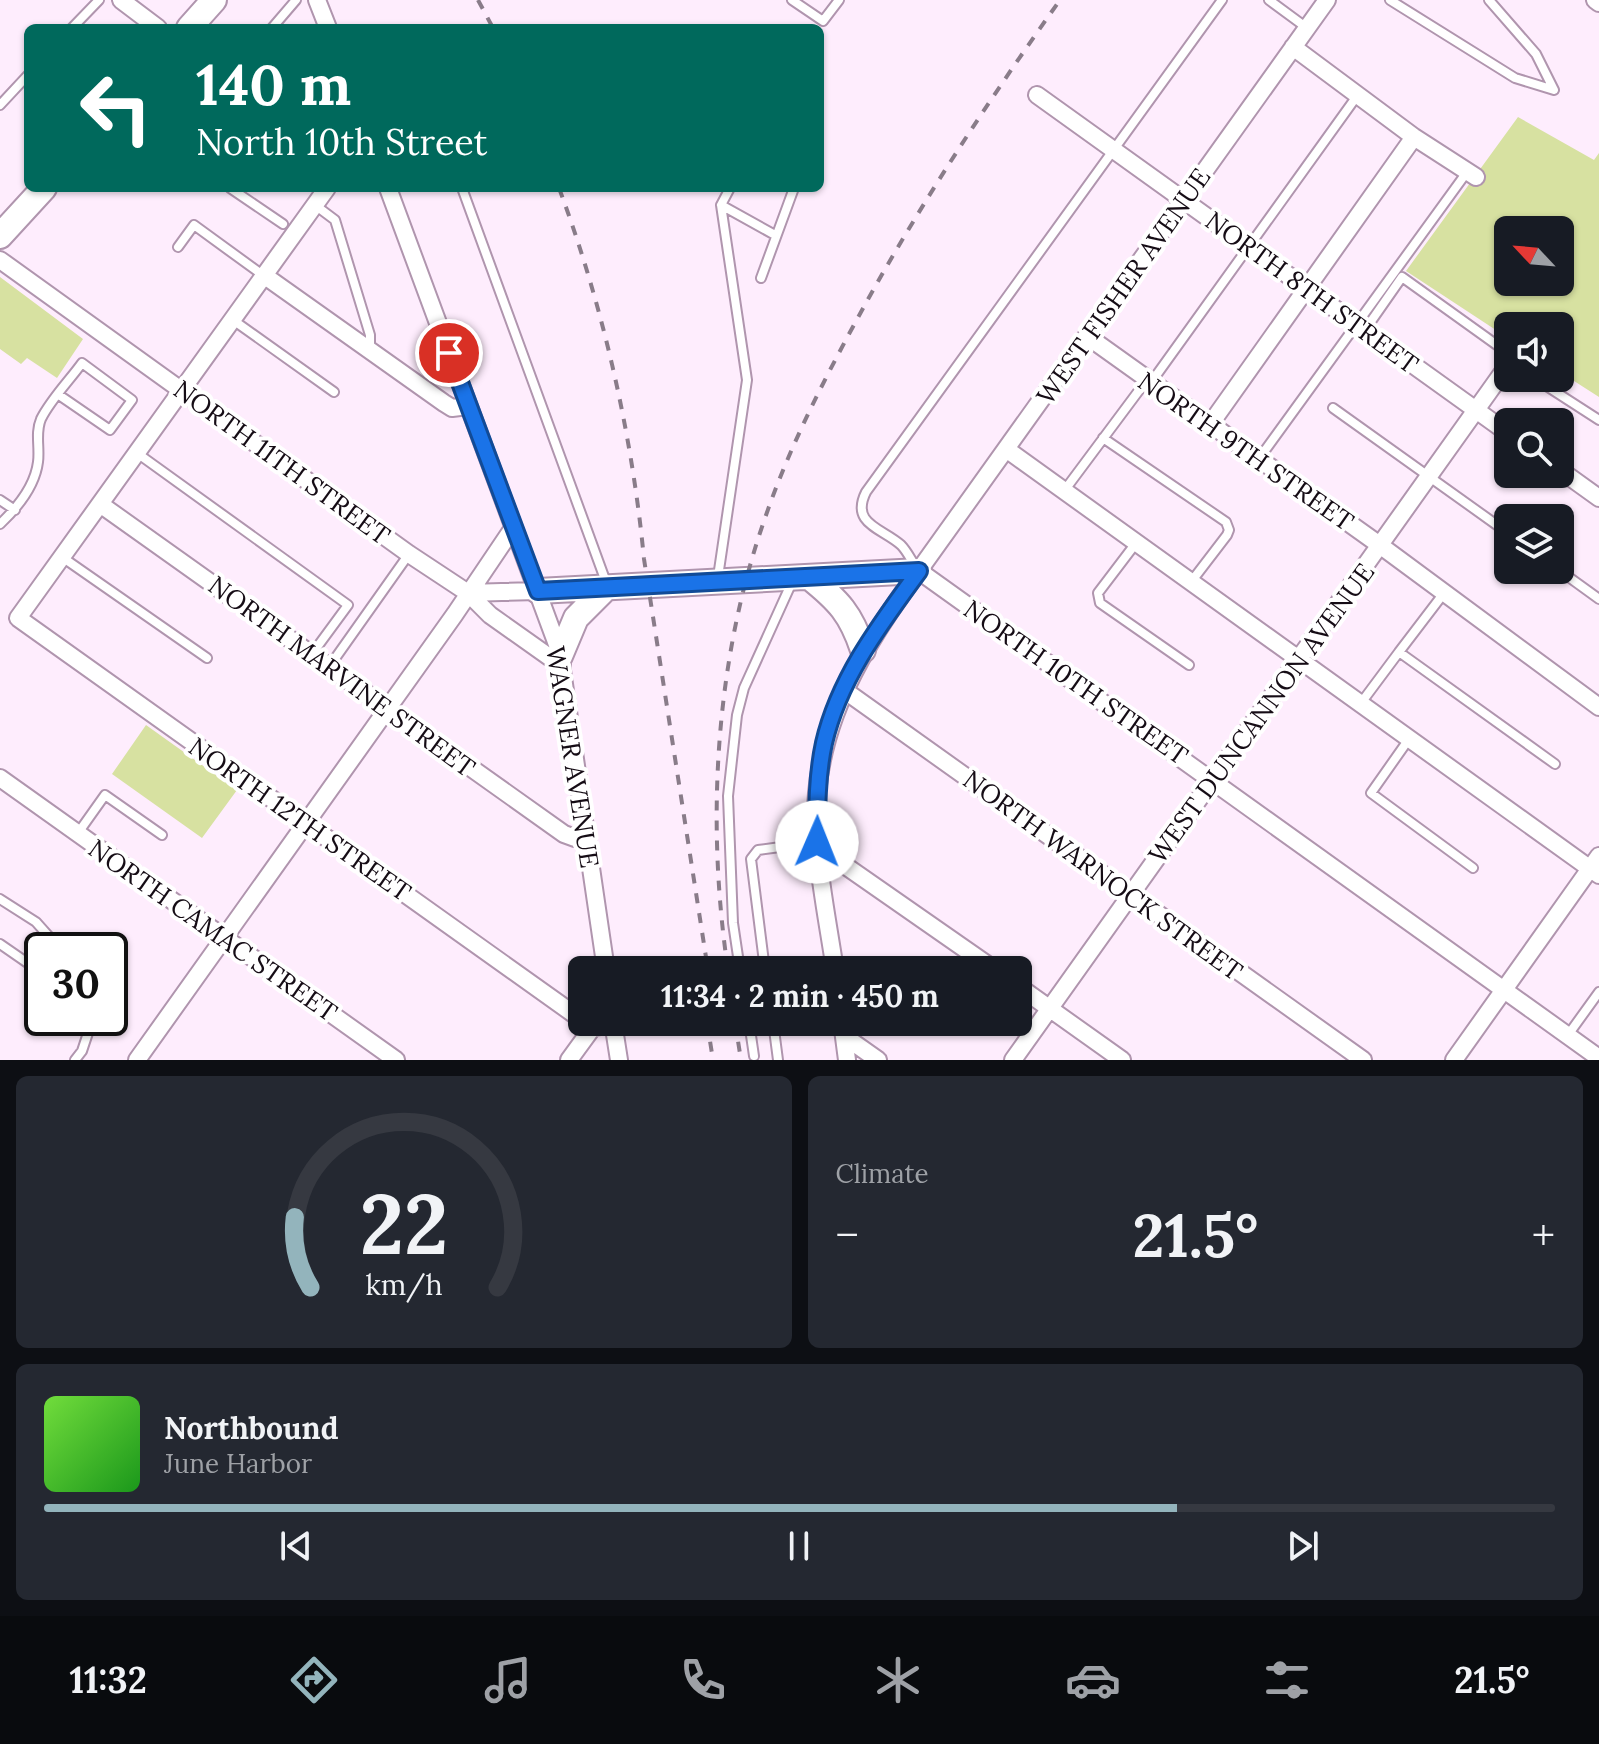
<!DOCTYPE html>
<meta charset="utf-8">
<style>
:root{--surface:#171b24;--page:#242831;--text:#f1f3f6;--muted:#9ea1a6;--line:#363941;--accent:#93b4bc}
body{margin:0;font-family:Lora,serif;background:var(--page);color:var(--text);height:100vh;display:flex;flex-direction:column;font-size:30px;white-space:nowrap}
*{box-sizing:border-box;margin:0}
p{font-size:26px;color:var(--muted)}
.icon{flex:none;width:44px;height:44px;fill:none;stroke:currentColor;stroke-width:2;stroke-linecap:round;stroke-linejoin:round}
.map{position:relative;height:1060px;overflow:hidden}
.sheet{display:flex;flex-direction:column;gap:16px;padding:16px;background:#0d0f14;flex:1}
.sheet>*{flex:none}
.hud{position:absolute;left:24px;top:24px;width:800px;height:168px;border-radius:12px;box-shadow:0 2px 6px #0004;background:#00695c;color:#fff;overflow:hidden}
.needle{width:52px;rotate:296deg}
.fabs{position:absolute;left:1494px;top:216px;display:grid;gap:16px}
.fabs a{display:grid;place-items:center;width:80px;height:80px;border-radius:12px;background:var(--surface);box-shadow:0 2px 6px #0004;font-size:40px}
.speed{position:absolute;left:24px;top:932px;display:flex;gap:16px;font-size:40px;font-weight:700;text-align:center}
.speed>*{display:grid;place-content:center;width:104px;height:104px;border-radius:50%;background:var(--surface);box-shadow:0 2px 6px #0004;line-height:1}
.speed .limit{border:4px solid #111;border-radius:12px;background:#fff;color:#111}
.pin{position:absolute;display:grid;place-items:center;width:68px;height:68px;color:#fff;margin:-34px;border:4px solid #fff;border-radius:50%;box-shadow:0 2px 8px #0007}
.me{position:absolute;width:88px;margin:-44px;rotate:1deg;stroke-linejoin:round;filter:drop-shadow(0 0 6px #0008)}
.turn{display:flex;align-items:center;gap:28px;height:168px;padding:0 40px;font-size:36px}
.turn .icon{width:104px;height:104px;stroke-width:2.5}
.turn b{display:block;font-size:56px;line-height:68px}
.big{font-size:60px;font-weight:700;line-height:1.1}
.sheet .tile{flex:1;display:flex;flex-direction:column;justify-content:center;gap:12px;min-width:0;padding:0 28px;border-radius:12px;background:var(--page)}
.sheet .dial{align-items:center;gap:0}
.dial svg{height:208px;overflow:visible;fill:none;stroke:var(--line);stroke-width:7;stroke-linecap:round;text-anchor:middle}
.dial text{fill:var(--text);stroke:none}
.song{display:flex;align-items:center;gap:24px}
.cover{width:96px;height:96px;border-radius:12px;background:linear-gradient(135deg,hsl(100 70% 55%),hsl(120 70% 35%))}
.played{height:8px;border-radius:4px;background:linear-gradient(90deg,var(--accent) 75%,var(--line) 75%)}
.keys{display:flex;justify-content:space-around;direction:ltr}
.heat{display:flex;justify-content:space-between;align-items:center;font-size:44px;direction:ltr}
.sheet .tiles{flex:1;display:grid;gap:16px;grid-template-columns:1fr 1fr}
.tile:last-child{grid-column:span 2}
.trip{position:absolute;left:568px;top:956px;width:464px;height:80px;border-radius:12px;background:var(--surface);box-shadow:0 2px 6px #0004;font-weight:700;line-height:80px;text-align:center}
.dock{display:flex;height:128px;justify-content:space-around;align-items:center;background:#090b0e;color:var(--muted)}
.dock .icon{width:56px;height:56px}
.dock .current{color:var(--accent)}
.dock b{font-size:36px;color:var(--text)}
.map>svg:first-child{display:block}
.green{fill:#d7e1a1;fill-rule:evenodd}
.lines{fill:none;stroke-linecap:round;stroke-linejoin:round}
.lane-casing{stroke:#b095ae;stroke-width:12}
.street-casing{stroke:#b095ae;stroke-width:20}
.secondary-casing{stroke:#b095ae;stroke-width:28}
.lane{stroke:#fff;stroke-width:8}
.street{stroke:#fff;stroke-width:16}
.secondary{stroke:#fff;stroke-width:24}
.rail{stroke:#897c89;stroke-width:4;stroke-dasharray:10 10;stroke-linecap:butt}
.route-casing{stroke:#114b97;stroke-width:20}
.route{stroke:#1a73e8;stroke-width:14}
.labels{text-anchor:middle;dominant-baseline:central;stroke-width:8;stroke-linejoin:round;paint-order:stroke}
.street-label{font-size:26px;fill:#150c15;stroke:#fff}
</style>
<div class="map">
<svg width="1599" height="1060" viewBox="0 0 1599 1060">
<rect width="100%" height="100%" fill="#feedfd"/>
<path class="green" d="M1518,117L1594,160L1599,153V397L1560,372V326H1508V338L1406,271ZM1508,230H1560V282H1508Z
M0,277L83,339L57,378L27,358L21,364L0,349Z
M146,725L237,790L202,838L112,774Z"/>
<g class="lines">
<defs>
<path id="lane" d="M792,0L823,21L839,0
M1269,0L1307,28
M1390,0L1515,78L1554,90L1536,54L1489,0
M72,28L99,0
M272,28L296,0
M0,105L28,75
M230,188L283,224
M462,188L606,582
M315,205L335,220L370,335V351
M721,205L775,235
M178,247L194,225L264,276
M761,278L794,188
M233,320L334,392
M1365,330L1402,277L1508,353
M1534,378L1599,420
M1150,384L1357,96
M1333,408L1508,533
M1103,438L1226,522L1229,530L1227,535L1191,582
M137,453L348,605L312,654
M1258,460L1467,172
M1064,491L1146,381
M0,500L15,510
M0,524C17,508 35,486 38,462C40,447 35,433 41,419C51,399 69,381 82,363L132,400L110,430L59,395
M1136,543L1098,593L1100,603L1189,665
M62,557L207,658
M916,567C911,560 907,551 901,545C882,528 850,524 866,492L1222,0
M1559,570L1599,599
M718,577L747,380L721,205L730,188
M1399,652L1444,593
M329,667L409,554
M1361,703L1399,652L1555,764
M1409,739L1371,793L1473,868
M78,833L105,795L162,835
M0,899L36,922L61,950
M0,944L42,973
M740,970L733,923L728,796L737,715L744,688L792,582
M765,970L751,859L758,850L817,842
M749,1022L754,1056
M773,1022L778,1060
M1568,1035L1599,992
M75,1060L82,1051L93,1018"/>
<path id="street" d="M121,0L158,28
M317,0L328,28
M1595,0L1599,3
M1293,47L1414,137L1476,177
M1037,95L1508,433
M327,188L18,618L582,1020
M388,188L559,650L606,970
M0,260L409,554L468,593L490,615L562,666
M265,276L444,403L452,408L468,406
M1087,336L1381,546L1599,707
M1209,426L1414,137
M1006,449L1599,875
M1560,470L1599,498
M100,504L564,834L575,838L587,837
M919,571L1599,1058
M468,593L538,591
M844,690L1363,1060
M0,778L396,1060
M817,846L995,970
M835,970C829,930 821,889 817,848C808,752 846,674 900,597L1327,0
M1018,986L1122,1060
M613,1022L619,1060
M842,1022L847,1060
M844,1036L878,1060
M137,1060L455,614L513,528
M569,1060L593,1027L613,1024
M1013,1060L1508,365
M1454,1060L1599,856"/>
<path id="secondary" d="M189,28L214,0
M0,236L44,188
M809,577C839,601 851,614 863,650
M538,591L919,571
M560,656L576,618L607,587"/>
</defs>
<use href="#lane" class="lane-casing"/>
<use href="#street" class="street-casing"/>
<use href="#secondary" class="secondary-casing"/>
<use href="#lane" class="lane"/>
<use href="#street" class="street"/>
<use href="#secondary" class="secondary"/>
<path class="rail" d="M478,0L493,28
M559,188C603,306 632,434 644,559L708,970
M728,970C706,822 715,662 764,521C790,444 828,372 867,301C925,197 991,97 1060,0
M707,1022L713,1060
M735,1022L741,1060"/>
</g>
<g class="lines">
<defs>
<path id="route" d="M449,353L538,591L919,571C881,623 839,678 824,743C817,775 817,809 817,842"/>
</defs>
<use href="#route" class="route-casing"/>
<use href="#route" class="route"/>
</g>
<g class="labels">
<g class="street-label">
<text transform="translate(1123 286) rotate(-55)">WEST FISHER AVENUE</text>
<text transform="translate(1312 292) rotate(36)">NORTH 8TH STREET</text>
<text transform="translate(1246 451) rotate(35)">NORTH 9TH STREET</text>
<text transform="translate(282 462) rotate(36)">NORTH 11TH STREET</text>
<text transform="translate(342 676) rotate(36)">NORTH MARVINE STREET</text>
<text transform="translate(1076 682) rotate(35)">NORTH 10TH STREET</text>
<text transform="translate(1261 713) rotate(-54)">WEST DUNCANNON AVENUE</text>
<text transform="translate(573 757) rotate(81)">WAGNER AVENUE</text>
<text transform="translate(300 819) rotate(35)">NORTH 12TH STREET</text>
<text transform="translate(1103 875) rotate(36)">NORTH WARNOCK STREET</text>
<text transform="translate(213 930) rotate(35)">NORTH CAMAC STREET</text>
</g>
</g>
</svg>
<div class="fabs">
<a><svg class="needle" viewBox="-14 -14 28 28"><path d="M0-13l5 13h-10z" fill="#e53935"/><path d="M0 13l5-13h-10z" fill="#9ea1a6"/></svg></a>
<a><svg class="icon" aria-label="sound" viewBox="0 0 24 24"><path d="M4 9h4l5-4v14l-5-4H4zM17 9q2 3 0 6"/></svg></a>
<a><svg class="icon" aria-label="search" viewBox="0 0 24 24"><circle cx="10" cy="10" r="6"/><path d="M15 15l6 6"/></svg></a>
<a><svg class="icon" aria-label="layers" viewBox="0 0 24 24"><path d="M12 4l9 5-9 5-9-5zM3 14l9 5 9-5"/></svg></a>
</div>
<div class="speed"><div class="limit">30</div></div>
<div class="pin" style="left:449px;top:353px;background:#d93025"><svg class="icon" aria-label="arrive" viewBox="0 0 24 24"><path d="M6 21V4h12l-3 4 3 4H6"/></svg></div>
<svg class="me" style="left:817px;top:842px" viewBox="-20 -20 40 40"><circle r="19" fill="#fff"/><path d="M0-13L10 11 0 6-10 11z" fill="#1a73e8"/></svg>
<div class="trip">11:34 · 2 min · 450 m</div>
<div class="hud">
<div class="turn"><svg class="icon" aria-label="left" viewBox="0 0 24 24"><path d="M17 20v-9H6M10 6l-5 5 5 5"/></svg><div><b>140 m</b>North 10th Street</div></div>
</div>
</div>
<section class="sheet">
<div class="tiles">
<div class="tile dial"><svg viewBox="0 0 100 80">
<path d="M14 69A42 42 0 1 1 86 69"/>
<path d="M14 69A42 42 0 0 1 8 42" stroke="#93b4bc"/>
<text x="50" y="56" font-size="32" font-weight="700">22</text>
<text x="50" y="72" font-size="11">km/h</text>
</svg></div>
<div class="tile"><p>Climate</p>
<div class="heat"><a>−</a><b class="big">21.5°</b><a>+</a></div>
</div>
<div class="tile">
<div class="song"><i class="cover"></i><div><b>Northbound</b><p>June Harbor</p></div></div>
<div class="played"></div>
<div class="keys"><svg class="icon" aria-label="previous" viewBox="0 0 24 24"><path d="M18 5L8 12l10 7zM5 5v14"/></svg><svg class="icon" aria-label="pause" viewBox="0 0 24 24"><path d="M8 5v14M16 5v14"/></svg><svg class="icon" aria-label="next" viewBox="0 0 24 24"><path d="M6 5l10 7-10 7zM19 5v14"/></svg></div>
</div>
</div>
</section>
<nav class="dock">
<b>11:32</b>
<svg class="icon current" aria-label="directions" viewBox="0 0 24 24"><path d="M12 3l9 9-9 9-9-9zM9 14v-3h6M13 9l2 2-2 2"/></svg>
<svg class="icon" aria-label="music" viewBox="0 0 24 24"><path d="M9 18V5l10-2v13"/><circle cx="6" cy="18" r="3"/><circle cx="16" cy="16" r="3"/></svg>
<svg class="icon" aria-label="phone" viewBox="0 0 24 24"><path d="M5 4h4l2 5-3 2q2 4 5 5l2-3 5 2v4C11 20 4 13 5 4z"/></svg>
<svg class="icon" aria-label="climate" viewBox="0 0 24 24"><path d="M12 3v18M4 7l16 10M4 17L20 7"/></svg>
<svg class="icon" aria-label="car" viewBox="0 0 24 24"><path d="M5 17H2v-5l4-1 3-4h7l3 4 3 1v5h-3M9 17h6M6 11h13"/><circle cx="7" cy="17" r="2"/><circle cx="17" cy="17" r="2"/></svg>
<svg class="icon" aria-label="filters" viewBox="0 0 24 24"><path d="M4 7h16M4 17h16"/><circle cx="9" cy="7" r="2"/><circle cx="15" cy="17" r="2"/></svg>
<b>21.5°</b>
</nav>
